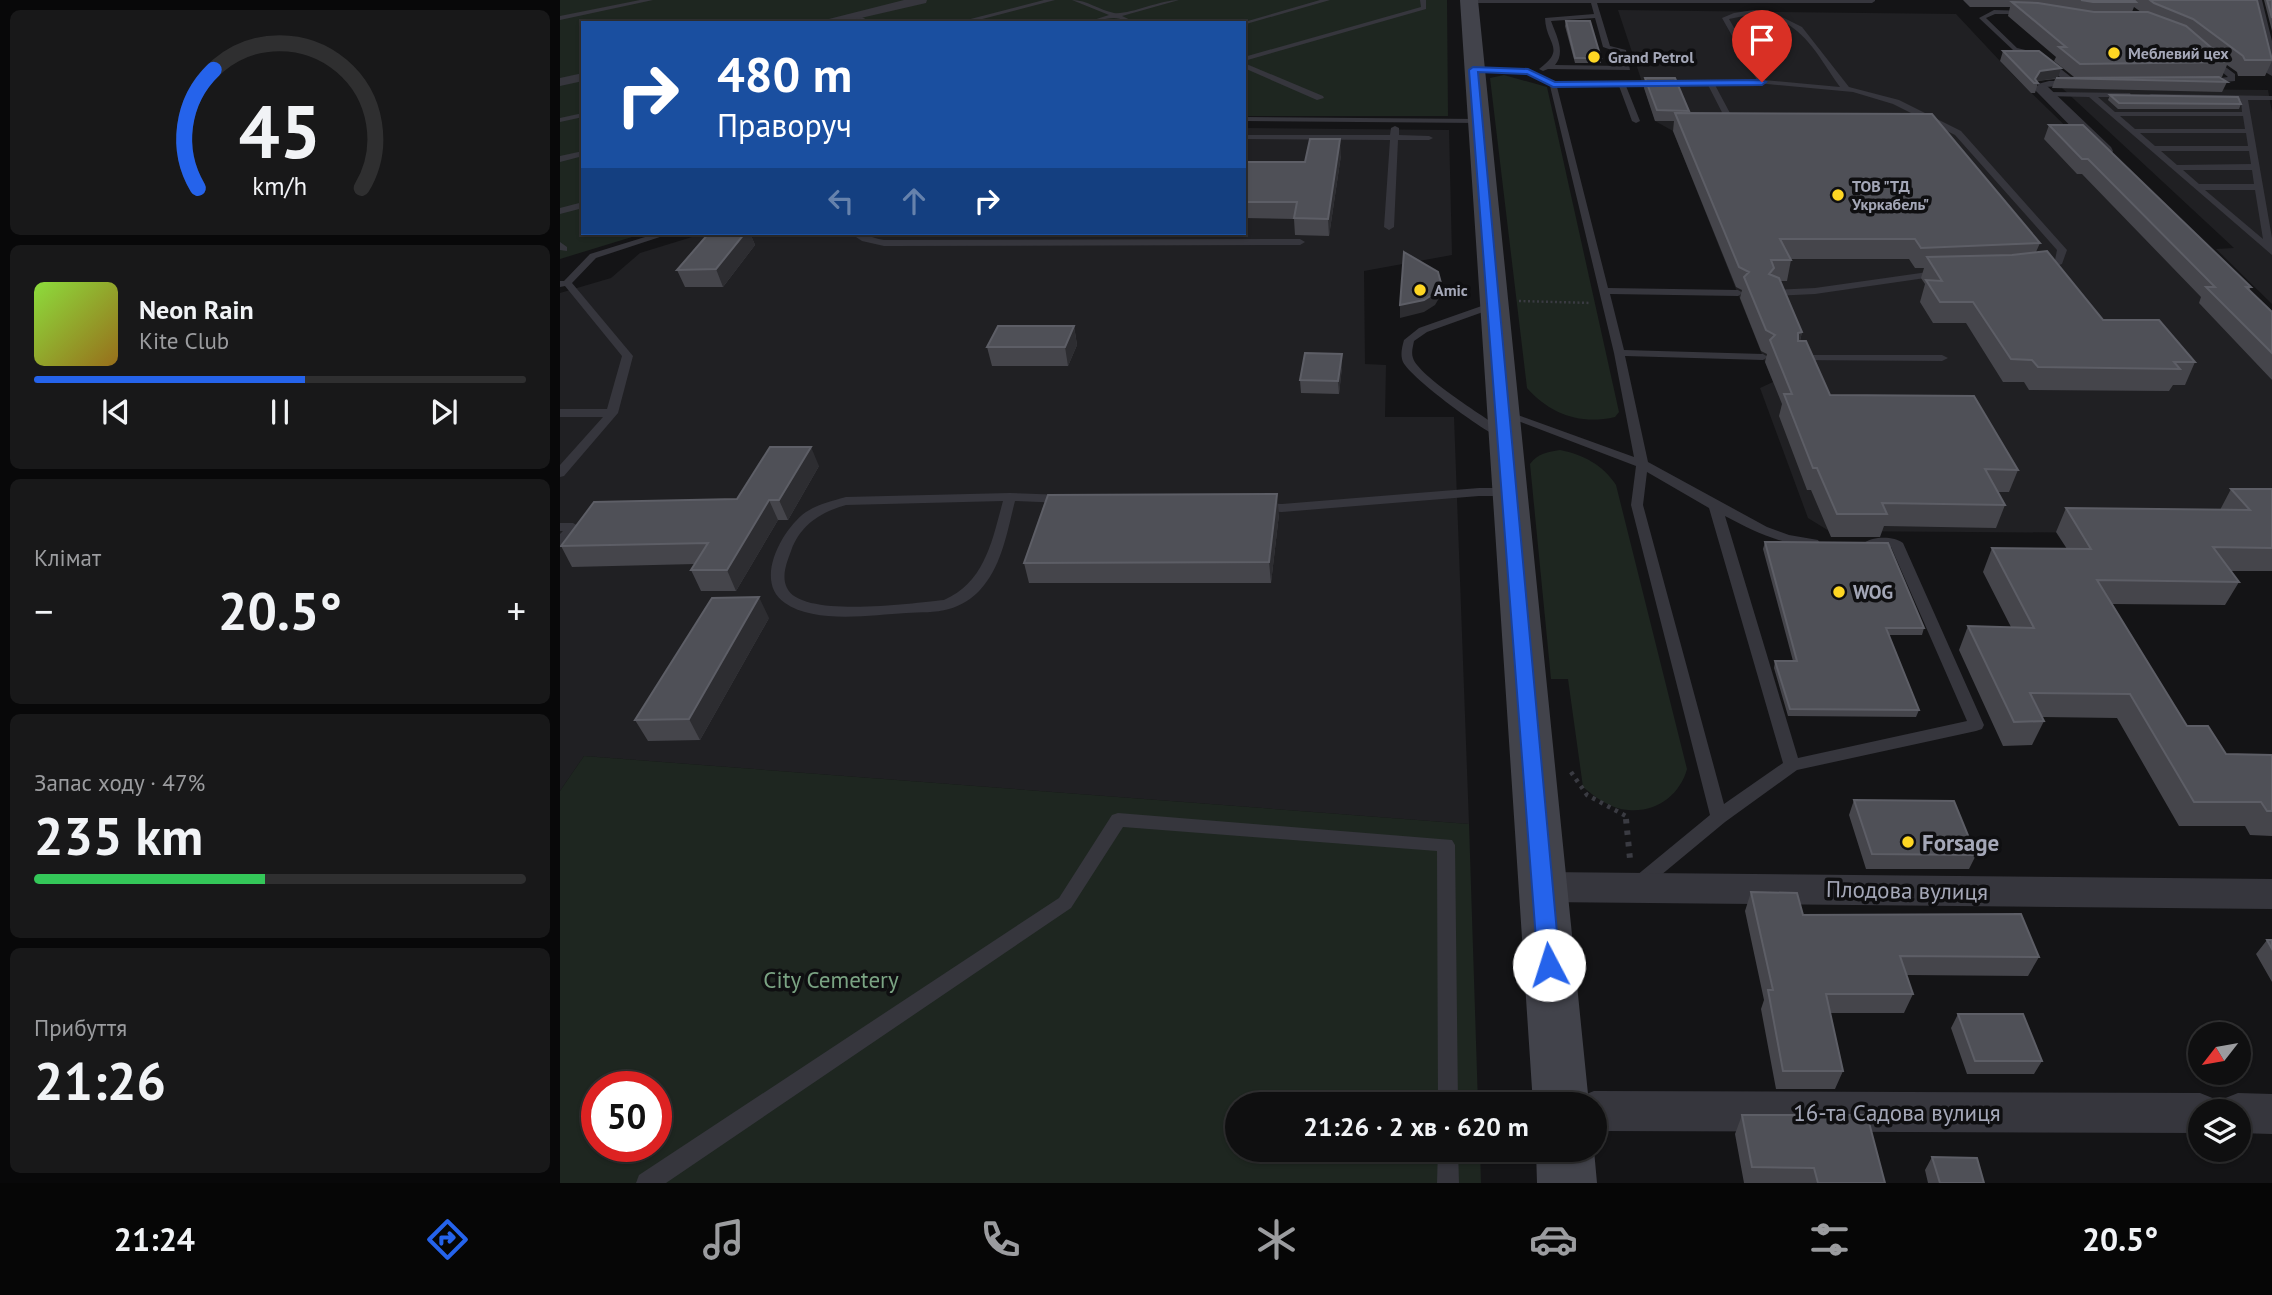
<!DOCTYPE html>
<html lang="uk">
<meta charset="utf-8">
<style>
:root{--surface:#0f0f10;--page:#181819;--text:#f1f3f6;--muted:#9b9c9f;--line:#2f2f30;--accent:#2563eb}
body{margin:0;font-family:"PT Sans",sans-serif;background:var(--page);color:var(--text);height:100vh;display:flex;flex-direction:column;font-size:26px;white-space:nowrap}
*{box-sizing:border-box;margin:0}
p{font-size:23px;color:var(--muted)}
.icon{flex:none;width:38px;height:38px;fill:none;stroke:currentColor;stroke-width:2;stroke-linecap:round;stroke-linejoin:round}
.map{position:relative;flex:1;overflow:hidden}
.details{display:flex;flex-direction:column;gap:10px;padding:10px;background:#080809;width:560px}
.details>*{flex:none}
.top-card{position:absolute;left:21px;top:21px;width:665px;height:214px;border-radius:0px;box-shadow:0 2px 5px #0004,0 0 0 2px var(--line);background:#1a4fa0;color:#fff;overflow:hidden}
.needle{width:46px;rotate:239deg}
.fabs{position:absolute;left:1628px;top:1022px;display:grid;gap:14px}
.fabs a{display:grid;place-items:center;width:63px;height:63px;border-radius:50%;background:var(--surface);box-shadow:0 2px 5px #0004,0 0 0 2px var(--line);font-size:35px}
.speed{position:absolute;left:21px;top:1071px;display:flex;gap:14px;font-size:35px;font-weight:700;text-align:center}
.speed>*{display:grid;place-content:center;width:91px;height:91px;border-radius:50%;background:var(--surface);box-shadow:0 2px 5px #0004,0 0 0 2px var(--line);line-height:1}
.speed .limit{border:10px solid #d22;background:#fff;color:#111}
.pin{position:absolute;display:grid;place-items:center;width:60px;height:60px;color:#fff;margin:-72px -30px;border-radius:50% 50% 50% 0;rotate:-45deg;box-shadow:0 0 7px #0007}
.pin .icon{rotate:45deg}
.me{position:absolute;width:77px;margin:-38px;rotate:355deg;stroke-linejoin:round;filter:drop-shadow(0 0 5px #0008)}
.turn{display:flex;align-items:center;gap:24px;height:147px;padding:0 21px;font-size:32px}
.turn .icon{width:91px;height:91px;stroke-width:2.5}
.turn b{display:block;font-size:49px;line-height:60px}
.lanes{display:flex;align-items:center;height:66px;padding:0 21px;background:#0003;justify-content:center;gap:35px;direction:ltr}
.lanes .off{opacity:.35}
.big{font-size:52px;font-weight:700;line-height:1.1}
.details .widget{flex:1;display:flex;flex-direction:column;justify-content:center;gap:10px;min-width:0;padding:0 24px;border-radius:10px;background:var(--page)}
.details .dial{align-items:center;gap:0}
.dial svg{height:182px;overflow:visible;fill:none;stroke:var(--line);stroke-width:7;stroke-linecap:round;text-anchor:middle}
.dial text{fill:var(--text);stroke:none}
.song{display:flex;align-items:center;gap:21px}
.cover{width:84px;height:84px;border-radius:10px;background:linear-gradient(135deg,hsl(90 70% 55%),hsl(40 70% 35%))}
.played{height:7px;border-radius:4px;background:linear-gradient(90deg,var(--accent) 55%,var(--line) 55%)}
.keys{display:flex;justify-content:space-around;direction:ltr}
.heat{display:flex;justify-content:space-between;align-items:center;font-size:38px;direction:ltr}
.charge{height:10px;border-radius:5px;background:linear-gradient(90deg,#34c759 47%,var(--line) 0)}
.trip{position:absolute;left:665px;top:1092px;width:382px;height:70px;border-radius:35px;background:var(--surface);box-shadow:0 2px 5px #0004,0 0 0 2px var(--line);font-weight:700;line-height:70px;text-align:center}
.tabs{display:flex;height:112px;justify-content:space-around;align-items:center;background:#060606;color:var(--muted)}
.tabs .icon{width:49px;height:49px}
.tabs .selected{color:var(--accent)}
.tabs b{font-size:32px;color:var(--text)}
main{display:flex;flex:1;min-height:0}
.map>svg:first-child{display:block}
.built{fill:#202023}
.green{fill:#1e2620;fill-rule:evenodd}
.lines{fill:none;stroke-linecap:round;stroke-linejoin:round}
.path-far2{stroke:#3a3b42;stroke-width:2.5;stroke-dasharray:2 2.5;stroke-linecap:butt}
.path-far1{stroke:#3a3b42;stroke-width:4.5;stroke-dasharray:3.5 5;stroke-linecap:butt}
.path{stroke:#3a3b42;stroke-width:6;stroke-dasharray:4.5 7;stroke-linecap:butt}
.lane{fill:#36363d;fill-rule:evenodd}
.street{fill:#36363d;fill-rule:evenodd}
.secondary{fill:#42434b;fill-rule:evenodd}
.wall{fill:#45454b;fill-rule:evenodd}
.shaded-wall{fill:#2d2d31}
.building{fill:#4f5057;stroke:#5d5e66;stroke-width:2}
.route{fill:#2563eb;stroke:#184099;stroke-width:2}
.poi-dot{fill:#fed623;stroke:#0f0f11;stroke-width:2.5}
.labels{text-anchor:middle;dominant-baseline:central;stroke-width:7;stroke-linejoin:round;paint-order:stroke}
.far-poi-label{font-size:16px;font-weight:bold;fill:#a4a7b7;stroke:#0f0f11;text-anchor:start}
.poi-label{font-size:19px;font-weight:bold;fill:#a4a7b7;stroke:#0f0f11;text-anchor:start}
.near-poi-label{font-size:23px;font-weight:bold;fill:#a4a7b7;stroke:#0f0f11;text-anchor:start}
.near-street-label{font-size:23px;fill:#a4a7b7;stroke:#0f0f11}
.near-park-label{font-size:23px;fill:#7aa383;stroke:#0f0f11}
</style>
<main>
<section class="details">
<div class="widget dial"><svg viewBox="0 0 100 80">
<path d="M14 69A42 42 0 1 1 86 69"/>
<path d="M14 69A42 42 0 0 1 21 17" stroke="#2563eb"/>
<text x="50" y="56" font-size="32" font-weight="700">45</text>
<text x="50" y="72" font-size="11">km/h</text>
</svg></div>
<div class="widget">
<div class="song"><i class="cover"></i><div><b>Neon Rain</b><p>Kite Club</p></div></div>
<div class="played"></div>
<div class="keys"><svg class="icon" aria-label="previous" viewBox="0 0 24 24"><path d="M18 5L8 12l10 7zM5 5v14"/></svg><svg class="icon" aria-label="pause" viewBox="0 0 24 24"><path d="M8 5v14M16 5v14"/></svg><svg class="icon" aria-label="next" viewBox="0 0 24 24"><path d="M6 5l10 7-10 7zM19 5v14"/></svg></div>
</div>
<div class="widget"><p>Клімат</p>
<div class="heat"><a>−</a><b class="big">20.5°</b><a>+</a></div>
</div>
<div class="widget"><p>Запас ходу · 47%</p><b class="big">235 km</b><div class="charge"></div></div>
<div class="widget"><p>Прибуття</p><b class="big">21:26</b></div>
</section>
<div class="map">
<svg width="1712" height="1183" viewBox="0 0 1712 1183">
<rect width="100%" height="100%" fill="#141416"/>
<path class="built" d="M1058,10L1396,14L1454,76L1712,327V534L1269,531L1248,518L1200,388L1213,382L1113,131L1095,121Z
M1502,88L1708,90L1712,112V304L1656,249L1674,248Z
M684,128L889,130L892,255L804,271L805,364L826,365L825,417H894L909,824L24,756L0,791V293L51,278L80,253L145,233H684Z"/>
<path class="green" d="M0,0H887L888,116H684V23H23V233H85L0,259Z
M944,75L987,87L1059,412L1055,417C1020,425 990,414 967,388L930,78Z
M1000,450C1024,455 1043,465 1056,485L1127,769C1120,795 1096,813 1068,810C1051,809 1035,797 1023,787L1008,679H991L970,464C978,453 988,452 1000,450Z
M24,756L909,824L918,1104H677V1150H920L921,1183H0V791ZM37,1087H96V1146H37Z"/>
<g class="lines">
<path class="path-far2" d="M959,301L1031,303"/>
<path class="path-far1" d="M1011,772L1027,795L1066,816V821"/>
<path class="path" d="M1066,819L1070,859"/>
<path class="lane" d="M80,0H93L0,20V16Z
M484,0H495L407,23H395Z
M512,0C527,0 539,10 554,13C569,15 600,0 619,0L562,16L577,23C569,23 561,18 554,18C544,18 534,23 524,23L549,15Z
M760,0H770L686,24L681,23Z
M860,0H866V9L684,61V57L861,7Z
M906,0H1315V1L1312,3H1037L1050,46L1066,50L1070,70L988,69L983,71L979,69C1007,48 986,45 985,18L1034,14L1031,3H909ZM1035,18L1043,47L1060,53L1063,66L995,65C1006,52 996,35 991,21Z
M1194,10L1216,14L1242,27L1289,87L1339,100L1401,131L1507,250L1502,264L1482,271H1476V267L1495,260L1497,250L1395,135L1333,104L1293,92L1207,84L1155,85L1178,128L1174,130L1170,128L1148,85L1066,86L1080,121L1076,123L1072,121L1059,86L997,87L1048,288L1178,290L1183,293L1178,296L1050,294L1064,350L1203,354L1208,357L1203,360L1065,356L1088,462L1207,527L1229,535L1258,540L1260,543L1253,547C1220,544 1193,531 1165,516L1238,758L1407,721L1331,547L1306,546L1304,543C1313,536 1334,536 1343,543L1424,725L1422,729L1416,731L1237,770L1165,822L1083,890L1077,892L1071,890L1068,885L1071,880L1150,815L1071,505L1076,466L937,413L943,409L947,411L1074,457L1054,353L990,86L967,73L913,72L909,70L913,68L968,69L994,83L1197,80L1162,18L1174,13ZM1194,14C1241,18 1255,52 1280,87L1204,80L1169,19ZM1087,472L1149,508L1223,763L1164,804L1083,505Z
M1434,10L1467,11L1465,14H1435L1426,18L1457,48L1482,54L1516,81V85L1485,87V91H1479L1478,84L1489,81H1505L1476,58L1453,50L1419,18Z
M292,14H296L313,23H304L292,16Z
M1652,57L1675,74V81L1645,84V80L1668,77L1649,61Z
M684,63L763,96L764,98L757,100L684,68Z
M1488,92L1570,93L1571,95L1567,97H1538L1555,112H1682L1681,100L1588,98L1587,96L1591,94L1712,96V100H1688L1712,238V255L1529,97L1485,96L1484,94ZM1560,116H1683L1685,129H1575ZM1580,133H1686L1688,146H1595ZM1601,151H1689L1691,164L1617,165ZM1623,170H1692L1694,184H1639ZM1645,190H1695L1703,239Z
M23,113V117L0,122V118Z
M684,117L919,119L923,121L919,123L684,121Z
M835,126L839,128V135L869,136L873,138L869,140H838L834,227L829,230L824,227L830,140L684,139V135H830L831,128Z
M23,151V156L0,162V156Z
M23,202V208L0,214V208Z
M98,233H112L36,258L12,283L73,356L58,413L4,476L0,477V465L43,417H0V409H47L62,356L5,286L0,287V281H4L30,254Z
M290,233C302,232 312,238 324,240L740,239L745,242L740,245L324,246L302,241Z
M0,242L7,247V251L0,250Z
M1382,270L1387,273L1386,275L1255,294L1212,296L1207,293L1212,290L1255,288Z
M933,302L937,303V307L867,332L854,341C853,347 851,352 853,358C858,376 929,420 947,432L949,435L943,439C924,432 852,379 843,362C840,355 842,347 844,340L859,328Z
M1239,355H1382L1388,358L1382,361L1235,360V356Z
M919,488H950L956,492L950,496H919L722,512L699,511L693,507L699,503L722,504Z
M450,493L504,495L510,499L504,503L455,501C447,532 442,566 420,590C412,599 400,606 389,609C375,613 360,612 346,613C311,615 255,624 225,603C193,582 222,529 246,512C258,504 272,501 286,497ZM443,501C432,541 425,582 384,600C354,603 241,619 227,588C221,576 227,562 231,551C240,525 261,512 286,505Z
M0,523H13L20,527L5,546L0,547V534L3,531H0Z
M558,813L892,840L895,845L898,1104H878L877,851L563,827L511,908L106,1183H76L79,1175L499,898L552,815Z
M878,1150H898L899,1183H877Z"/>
<path class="street" d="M344,0H367L366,3L279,23H253Z
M1690,0H1702L1712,41V76L1705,72Z
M23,73V81L0,86V78Z
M1482,84L1487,86L1551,147L1553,151L1551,155H1539L1477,92L1474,89L1477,86Z
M983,872L1712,879V909L983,902L970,897L965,887L970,877Z
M1034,1091L1640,1093L1655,1099L1659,1109L1663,1099L1678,1093L1712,1094V1134L1678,1133V1111H1640V1133L1034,1131V1104H1016L1019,1097Z"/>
<path class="secondary" d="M900,0H918L1029,1104H973Z
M976,1150H1034L1037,1183H977Z"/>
</g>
<path class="wall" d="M1403,0H1697L1712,61L1705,76H1678L1677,72L1667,65L1662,77H1653L1667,82L1662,92L1492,88L1495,79L1477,81L1478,83L1475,93H1471L1440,61L1443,51L1498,78L1514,77L1494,61L1496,57L1448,16L1450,7H1410ZM1574,7L1581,12H1572Z
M1704,0H1712V31Z
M1006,21L1041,58V63H1015L1005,26Z
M1085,78L1129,111L1128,113L1480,243L1476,252L1543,320L1635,362L1625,385H1613L1609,391L1469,390L1464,382H1443L1406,323H1373L1360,302L1365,284L1361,278L1364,268H1355L1349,259H1230L1231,260L1227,281H1220L1242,332L1240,341L1270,395L1458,470L1449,492H1438L1445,505L1436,528L1324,526L1320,537H1271L1251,490H1247L1219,416L1222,404L1205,362L1207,354L1201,351L1180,298L1182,290L1176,287L1113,131L1114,121H1095L1084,88Z
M1550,95L1681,104L1679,109H1558L1548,100Z
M1489,125L1691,287L1689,290L1712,312V380L1639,303L1641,297L1522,174H1517L1484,139Z
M781,155L769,236L735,235L734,219L684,218V162H745Z
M149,233H190L195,245L163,287H125L117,270Z
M514,326L517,345L508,366H432L427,347Z
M782,354V367L779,394L741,393L740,380Z
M259,466L228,520H218L176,591H141L131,570L135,564L12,567L1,546L177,499Z
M1671,489H1712V571H1671L1679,582L1665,605L1552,604L1627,726L1666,754L1712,755V836L1690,835L1685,826H1619L1557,718L1482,717L1484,721L1472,745L1443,746L1399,650L1408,626L1451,627L1423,572L1432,548L1507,549L1496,532L1506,508L1660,510Z
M719,514L711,583H469L464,563Z
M1205,542L1364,628L1362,635H1329L1359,710L1356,717L1228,716L1214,668L1215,661H1233L1203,549Z
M209,618L140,740L88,741L75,720Z
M1294,800L1416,855L1409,869H1306L1289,815Z
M1191,892L1243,915L1479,957L1468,976L1347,975L1353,994L1344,1013H1270L1283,1071L1275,1089H1216L1201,1009L1204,1000L1185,911Z
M1707,940H1712V982L1696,954Z
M1398,1014L1482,1061L1474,1074H1407L1391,1028Z
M1182,1115L1325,1183H1184L1175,1134Z
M1372,1157L1424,1183H1368L1365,1170Z"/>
<path class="shaded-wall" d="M1501,68L1498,78L1477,81L1476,83L1475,79L1480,71Z
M780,139L781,155L769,236L768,219Z
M185,233H190L195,245L163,287L156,269Z
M881,283V295L875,305L864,312L840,318V305Z
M514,326L517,345L508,366L505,347Z
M1242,332L1237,353L1238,333Z
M782,354V367L779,394L778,381Z
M251,447L259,466L228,520L219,500Z
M717,494L719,514L711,583L709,562Z
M209,500L218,520L176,591L167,570Z
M199,597L209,618L140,740L129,719Z"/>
<path class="building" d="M1521,0H1574L1576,2H1533Z
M1590,0H1697L1712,60H1685L1683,56L1633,19L1594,3Z
M1707,0H1712V18Z
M1452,2L1478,3L1534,12H1588L1626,26L1668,62L1520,64L1499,47H1506Z
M1006,21H1030L1041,58H1015Z
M1443,51H1479L1501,68L1480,71L1475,79L1478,83H1474Z
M1659,77L1667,82L1496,78Z
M1085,78H1115L1129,111L1097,110Z
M1550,95L1678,97L1681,104L1559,103Z
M1115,113L1372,114L1480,243L1361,248L1355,239H1220L1231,260H1211L1214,268L1209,274L1219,278L1242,332L1238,333V341H1246L1270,395L1414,396L1458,470L1425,469L1445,505L1322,503L1327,514H1277L1257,468H1253L1224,394H1232L1210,340L1215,335L1206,330L1184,277L1189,272L1179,267Z
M1489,125H1523L1691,287H1686L1712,312V353L1646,287H1655L1528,159H1522Z
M750,139H780L768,219L734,218L737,202H684V162H745Z
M149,233H185L156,269L117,270Z
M1487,251L1543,320H1599L1635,362H1614L1620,369L1478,367L1472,360L1451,359L1413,302H1380L1366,280L1382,281L1367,257L1452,255Z
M844,252L878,272L881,283L875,293L864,300L840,305Z
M438,326H514L505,347H427Z
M745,353L782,354L778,381L740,380Z
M210,447H251L219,500H209L167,570H131L148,543L1,546L34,502L177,499Z
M1671,489H1712V548L1653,547L1679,582L1537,580L1627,726H1648L1666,754L1712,755V811H1707L1701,802H1634L1570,694L1470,693L1484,721L1454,722L1408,626L1474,628L1432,548L1531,549L1506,508L1690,510Z
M717,494L709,562L464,563L488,495Z
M1205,542L1328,543L1364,628H1326L1359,710L1230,709L1215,661H1237Z
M199,597L129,719L75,720L152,598Z
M1294,800L1394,801L1416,855L1312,854Z
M1191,892L1237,893L1243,915L1461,914L1479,957L1340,956L1353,994H1266L1283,1071H1223L1208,990H1213Z
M1707,940H1712V949Z
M1398,1014H1463L1482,1061H1415Z
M1182,1115H1307L1325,1183H1258L1254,1168L1192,1167Z
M1372,1157L1417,1158L1424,1183H1380Z"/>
<path class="route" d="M913,67L968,69L995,82L1202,80L1206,82L1202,85L993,87L967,74L918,72L1000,965L997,971L989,974L982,971L978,965L909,70Z"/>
<g class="poi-dot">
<circle cx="1554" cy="53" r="7"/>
<circle cx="1034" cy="57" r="7"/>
<circle cx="1278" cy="195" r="7"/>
<circle cx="860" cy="290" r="7"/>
<circle cx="1279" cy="592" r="7"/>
<circle cx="1348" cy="842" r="7"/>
</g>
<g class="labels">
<g class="far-poi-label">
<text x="1568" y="53">Меблевий цех</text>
<text x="1048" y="57">Grand Petrol</text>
<text x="1292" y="186">ТОВ "ТД<tspan x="1292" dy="18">Укркабель"</tspan></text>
<text x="874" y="290">Amic</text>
</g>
<g class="poi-label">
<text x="1293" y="592">WOG</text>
</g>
<g class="near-poi-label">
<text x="1362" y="842">Forsage</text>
</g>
<g class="near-street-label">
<text transform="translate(1347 890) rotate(1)">Плодова вулиця</text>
<text x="1337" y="1112">16-та Садова вулиця</text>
</g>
<g class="near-park-label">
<text x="271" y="979">City Cemetery</text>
</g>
</g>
</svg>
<div class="fabs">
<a><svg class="needle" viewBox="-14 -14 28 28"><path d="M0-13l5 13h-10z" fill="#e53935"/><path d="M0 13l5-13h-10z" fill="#9b9c9f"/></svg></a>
<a><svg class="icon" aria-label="layers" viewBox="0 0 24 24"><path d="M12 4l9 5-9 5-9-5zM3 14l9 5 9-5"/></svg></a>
</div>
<div class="speed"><div class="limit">50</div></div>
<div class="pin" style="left:1202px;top:82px;background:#d93025"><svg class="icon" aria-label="arrive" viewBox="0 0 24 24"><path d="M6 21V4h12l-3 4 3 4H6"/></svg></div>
<svg class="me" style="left:989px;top:965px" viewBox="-20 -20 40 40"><circle r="19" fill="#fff"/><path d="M0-13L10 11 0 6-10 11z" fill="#2563eb"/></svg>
<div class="trip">21:26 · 2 хв · 620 m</div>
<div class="top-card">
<div class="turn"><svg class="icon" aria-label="right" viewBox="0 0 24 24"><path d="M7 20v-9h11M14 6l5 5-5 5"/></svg><div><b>480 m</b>Праворуч</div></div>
<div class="lanes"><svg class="icon off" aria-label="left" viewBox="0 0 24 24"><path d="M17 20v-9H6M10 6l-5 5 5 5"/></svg><svg class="icon off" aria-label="ahead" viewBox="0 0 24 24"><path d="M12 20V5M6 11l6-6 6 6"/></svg><svg class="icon" aria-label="right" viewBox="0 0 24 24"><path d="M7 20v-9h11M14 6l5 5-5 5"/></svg></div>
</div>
</div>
</main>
<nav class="tabs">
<b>21:24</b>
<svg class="icon selected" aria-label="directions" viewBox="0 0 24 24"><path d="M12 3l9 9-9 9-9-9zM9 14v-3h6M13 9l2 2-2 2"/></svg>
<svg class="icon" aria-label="music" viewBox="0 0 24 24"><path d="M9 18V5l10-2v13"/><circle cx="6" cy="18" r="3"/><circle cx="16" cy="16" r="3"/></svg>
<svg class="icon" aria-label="phone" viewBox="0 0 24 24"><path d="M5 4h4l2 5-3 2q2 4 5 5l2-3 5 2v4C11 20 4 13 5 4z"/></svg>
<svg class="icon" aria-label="climate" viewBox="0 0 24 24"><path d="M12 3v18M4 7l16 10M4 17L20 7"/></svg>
<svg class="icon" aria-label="car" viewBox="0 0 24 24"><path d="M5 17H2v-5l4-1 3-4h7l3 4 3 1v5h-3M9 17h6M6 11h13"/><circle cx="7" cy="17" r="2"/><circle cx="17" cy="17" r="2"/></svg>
<svg class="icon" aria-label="filters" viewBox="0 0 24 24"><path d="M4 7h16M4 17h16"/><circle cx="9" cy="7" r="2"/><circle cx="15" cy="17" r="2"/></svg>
<b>20.5°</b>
</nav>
